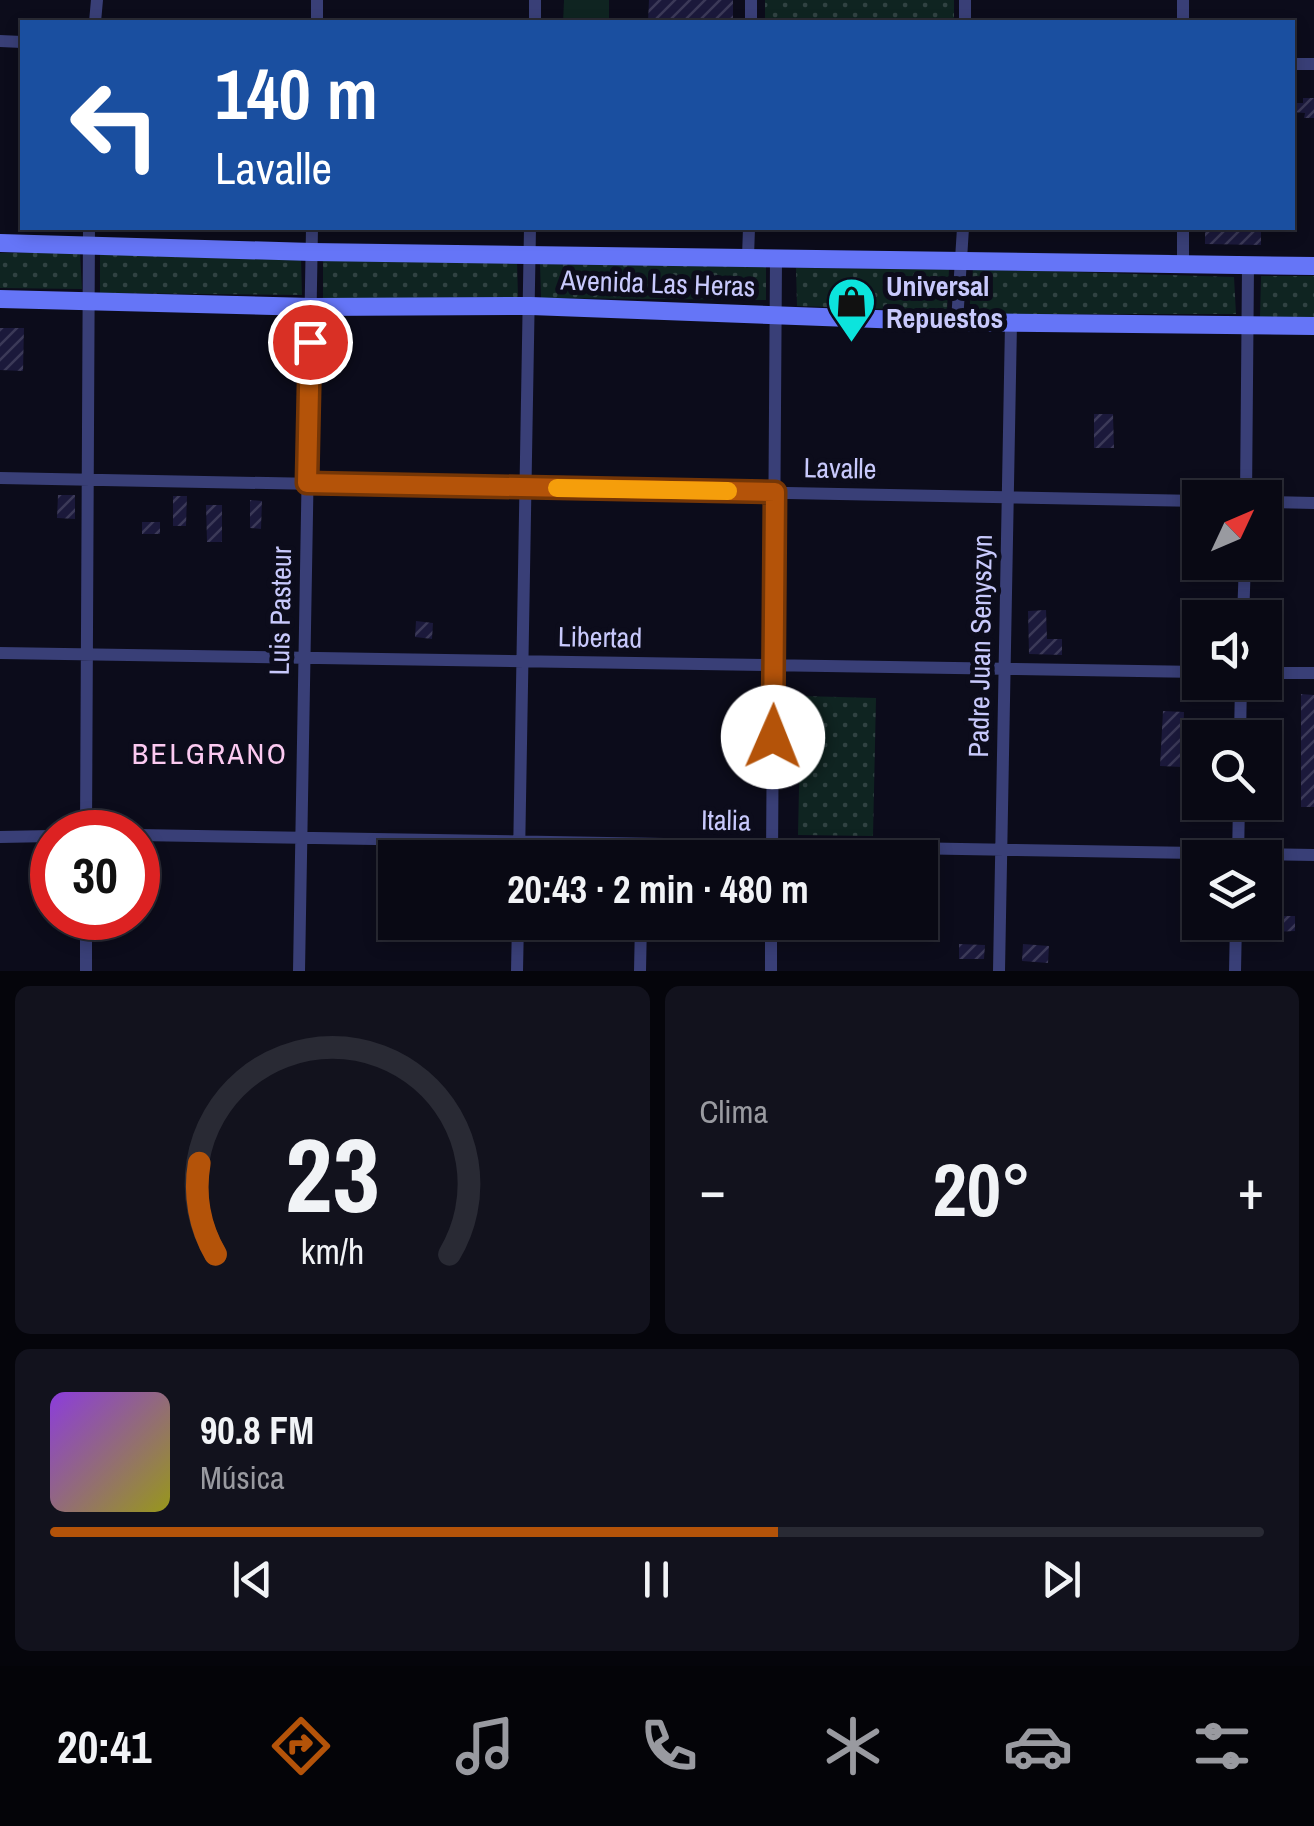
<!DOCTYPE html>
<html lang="es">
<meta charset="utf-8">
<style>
:root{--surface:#090914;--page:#12121d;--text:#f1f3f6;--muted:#999aa0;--line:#292a34;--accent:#b45309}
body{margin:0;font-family:"Archivo Narrow",sans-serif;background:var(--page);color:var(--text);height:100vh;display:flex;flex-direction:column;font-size:38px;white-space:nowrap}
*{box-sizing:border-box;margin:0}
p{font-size:32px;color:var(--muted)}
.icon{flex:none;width:55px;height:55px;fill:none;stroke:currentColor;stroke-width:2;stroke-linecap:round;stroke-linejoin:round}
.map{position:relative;height:971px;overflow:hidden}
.side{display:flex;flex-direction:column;gap:15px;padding:15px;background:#05050b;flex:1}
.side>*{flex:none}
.hud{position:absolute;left:20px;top:20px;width:1275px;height:210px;border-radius:0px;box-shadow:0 5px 15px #0003,0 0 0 2px var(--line);background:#1a4fa0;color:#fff;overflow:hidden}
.needle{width:65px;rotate:46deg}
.controls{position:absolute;left:1182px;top:480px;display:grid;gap:20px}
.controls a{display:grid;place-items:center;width:100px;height:100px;border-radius:0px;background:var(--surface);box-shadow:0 5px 15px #0003,0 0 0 2px var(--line);font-size:50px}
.speed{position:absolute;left:30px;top:810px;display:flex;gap:20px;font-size:50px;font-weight:700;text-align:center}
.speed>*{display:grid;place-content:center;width:130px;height:130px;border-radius:50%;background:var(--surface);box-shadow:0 5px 15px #0003,0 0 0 2px var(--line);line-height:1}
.speed .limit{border:15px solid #d22;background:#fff;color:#111}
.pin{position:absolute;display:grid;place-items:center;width:85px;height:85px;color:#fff;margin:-42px;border:5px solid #fff;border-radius:50%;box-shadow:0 2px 10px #0007}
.me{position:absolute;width:110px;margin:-55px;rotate:1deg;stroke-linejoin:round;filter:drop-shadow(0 0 8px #0008)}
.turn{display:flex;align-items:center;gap:35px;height:210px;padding:0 30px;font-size:45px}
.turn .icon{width:130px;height:130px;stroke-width:2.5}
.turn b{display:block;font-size:70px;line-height:85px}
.big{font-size:75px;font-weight:700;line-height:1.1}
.side .card{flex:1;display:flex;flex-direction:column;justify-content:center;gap:15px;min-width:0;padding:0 35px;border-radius:15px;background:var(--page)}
.side .dial{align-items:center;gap:0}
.dial svg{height:260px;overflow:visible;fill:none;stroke:var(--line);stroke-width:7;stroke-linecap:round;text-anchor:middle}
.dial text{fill:var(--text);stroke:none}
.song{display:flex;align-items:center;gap:30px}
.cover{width:120px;height:120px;border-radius:15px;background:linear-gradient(135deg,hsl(270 70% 55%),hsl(60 70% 35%))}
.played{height:10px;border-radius:5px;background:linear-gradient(90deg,var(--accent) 60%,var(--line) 60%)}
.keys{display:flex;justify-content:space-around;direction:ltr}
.heat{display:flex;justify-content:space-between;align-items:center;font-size:55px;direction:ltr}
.side .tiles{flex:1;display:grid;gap:15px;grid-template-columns:1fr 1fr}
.card:last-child{grid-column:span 2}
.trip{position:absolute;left:378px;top:840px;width:560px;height:100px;border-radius:0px;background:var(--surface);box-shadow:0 5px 15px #0003,0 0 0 2px var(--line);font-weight:700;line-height:100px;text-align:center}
.tabs{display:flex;height:160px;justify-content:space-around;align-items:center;background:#040408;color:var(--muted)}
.tabs .icon{width:70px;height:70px}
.tabs .on{color:var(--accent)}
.tabs b{font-size:45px;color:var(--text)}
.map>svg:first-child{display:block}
.park{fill:url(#park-dots)}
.pitch{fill:#0f2421}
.building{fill:url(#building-hatch)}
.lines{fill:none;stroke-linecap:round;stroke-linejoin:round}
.minor{stroke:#393f77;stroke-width:12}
.secondary{stroke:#6575f7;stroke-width:18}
.route-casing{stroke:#753606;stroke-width:25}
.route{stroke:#b45309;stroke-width:18}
.slow{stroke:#f59e0b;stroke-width:18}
.labels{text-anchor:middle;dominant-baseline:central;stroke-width:10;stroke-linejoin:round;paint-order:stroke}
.street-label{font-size:28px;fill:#c8c9fc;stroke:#0c0c1b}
.poi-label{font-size:28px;font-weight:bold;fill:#c8c9fc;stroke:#0c0c1b;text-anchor:start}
.neighbourhood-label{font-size:30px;letter-spacing:2.5px;fill:#fccaf1;stroke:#0c0c1b}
</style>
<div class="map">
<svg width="1314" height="971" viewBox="0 0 1314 971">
<defs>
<pattern id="park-dots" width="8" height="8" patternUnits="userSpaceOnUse" patternTransform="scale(2.5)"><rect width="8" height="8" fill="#0f2421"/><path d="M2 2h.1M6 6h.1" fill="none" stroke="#304242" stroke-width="1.8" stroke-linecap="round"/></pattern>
<pattern id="building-hatch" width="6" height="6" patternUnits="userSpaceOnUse" patternTransform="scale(2.5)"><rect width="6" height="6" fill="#1b193b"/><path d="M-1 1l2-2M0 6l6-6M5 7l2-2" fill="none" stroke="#3b3958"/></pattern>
</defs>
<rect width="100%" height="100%" fill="#0c0c1b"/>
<path class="park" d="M765,0H954V22H765Z
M80,252L82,289L0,288V253Z
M100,254L301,258L302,295L100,293Z
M323,259L517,261L518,297L323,299Z
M540,264L766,266V300L541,298Z
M796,268L949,269L947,311L797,306Z
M973,269L1234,277L1236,314H969Z
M1261,276H1314V317H1260Z
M801,696L876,698L873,836L798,835Z"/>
<path class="pitch" d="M564,0H609V22H563Z"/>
<path class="building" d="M649,0H733V22H648Z
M1303,98H1314V118H1304L1305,113L1292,112V103H1303Z
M1205,228H1261V245L1205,244Z
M0,328H24L23,371L0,370Z
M1094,414H1113L1114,448H1094Z
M58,495H75V519L57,518Z
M173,496H187L186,526H173Z
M250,500L262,501L261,529L250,528Z
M206,505H222V542H207Z
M142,522H160V534H142Z
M1046,610L1047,639H1062V655L1029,654L1028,611Z
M416,621L433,623L432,639L415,637Z
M1301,694L1314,695V807H1301Z
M1163,711L1184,712L1182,767L1160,766Z
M737,727H755V742L737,743Z
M1265,881L1282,882L1281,898L1265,897Z
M1273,916H1295V931L1273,932Z
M959,944L985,945L984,959H959Z
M1023,944L1049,946L1048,963L1022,961Z"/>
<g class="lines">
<path class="minor" d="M965,0V22
M1183,0V22
M95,22L97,0
M317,22V0
M535,22V0
M751,22V0
M0,41L22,42
M1292,64H1314
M748,257L749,228
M1183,264V228
M957,322L963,228
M0,478L1200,501
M1246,498L1248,266
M1265,502L1314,503
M1243,618L1245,562
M0,653L1200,672
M1265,673H1314
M1240,738L1241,682
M86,832L89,228
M138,835L1314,855
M0,837L52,836
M519,858L530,228
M772,858L776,259
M1238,858L1239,802
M86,918V971
M299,971L312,228
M517,971L518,922
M640,971L641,922
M771,971V922
M999,971L1011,323
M1235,971L1236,922"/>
<path class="secondary" d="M0,243L312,252L1314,266
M0,299L311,307L531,306L957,322L1314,326"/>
</g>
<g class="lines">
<defs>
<path id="route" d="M310,342L307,483L775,492L773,737"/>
</defs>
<use href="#route" class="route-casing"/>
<use href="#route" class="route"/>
<path class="slow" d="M557,488L728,491"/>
</g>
<defs>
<symbol id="shop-pin" viewBox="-11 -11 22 30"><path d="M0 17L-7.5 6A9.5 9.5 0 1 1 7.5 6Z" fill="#0ce4dd" stroke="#0c0c1b"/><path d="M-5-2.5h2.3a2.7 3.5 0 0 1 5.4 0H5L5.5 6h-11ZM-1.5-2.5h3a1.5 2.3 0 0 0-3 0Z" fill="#111"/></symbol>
</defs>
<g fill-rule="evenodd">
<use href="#shop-pin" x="824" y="274" width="55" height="75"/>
</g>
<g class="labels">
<g class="street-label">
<text transform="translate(658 283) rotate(2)">Avenida Las Heras</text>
<text transform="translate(840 468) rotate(1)">Lavalle</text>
<text transform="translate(280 611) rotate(-89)">Luis Pasteur</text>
<text transform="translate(600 637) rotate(1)">Libertad</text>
<text transform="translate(980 646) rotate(-89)">Padre Juan Senyszyn</text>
<text transform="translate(726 820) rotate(1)">Italia</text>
</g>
<g class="poi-label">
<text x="886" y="286">Universal<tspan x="886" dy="32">Repuestos</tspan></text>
</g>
<g class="neighbourhood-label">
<text x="210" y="753">BELGRANO</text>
</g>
</g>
</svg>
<div class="controls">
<a><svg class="needle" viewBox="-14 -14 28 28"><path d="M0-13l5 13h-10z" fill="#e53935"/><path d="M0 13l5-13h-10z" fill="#999aa0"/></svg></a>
<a><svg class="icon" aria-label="sound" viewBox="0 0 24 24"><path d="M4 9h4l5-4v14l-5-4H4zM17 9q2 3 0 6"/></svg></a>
<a><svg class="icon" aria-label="search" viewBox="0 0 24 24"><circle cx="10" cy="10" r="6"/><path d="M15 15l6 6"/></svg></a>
<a><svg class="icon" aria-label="layers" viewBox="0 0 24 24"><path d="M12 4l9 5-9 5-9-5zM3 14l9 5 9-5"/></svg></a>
</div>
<div class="speed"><div class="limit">30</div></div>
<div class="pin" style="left:310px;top:342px;background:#d93025"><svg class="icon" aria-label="arrive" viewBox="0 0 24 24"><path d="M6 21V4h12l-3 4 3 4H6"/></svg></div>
<svg class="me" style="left:773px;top:737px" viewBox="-20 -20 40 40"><circle r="19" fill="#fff"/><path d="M0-13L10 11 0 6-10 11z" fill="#b45309"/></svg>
<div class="trip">20:43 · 2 min · 480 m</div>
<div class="hud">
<div class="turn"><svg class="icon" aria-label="left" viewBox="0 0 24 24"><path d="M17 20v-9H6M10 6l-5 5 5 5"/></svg><div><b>140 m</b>Lavalle</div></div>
</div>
</div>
<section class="side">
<div class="tiles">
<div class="card dial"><svg viewBox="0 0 100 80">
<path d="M14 69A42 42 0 1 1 86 69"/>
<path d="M14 69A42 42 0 0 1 9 41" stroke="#b45309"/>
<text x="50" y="56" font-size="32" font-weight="700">23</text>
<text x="50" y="72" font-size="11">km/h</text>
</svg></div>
<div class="card"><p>Clima</p>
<div class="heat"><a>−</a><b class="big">20°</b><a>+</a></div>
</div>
<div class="card">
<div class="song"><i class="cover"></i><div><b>90.8 FM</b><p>Música</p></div></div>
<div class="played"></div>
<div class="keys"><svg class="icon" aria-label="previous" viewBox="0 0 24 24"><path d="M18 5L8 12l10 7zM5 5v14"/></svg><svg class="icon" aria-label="pause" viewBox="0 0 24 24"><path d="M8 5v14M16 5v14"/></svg><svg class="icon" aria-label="next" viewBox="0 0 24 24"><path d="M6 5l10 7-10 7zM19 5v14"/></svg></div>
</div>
</div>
</section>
<nav class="tabs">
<b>20:41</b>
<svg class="icon on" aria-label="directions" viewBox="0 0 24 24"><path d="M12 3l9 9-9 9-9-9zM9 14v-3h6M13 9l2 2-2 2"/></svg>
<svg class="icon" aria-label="music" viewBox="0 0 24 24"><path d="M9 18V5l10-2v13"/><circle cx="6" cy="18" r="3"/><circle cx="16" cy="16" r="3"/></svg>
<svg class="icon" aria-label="phone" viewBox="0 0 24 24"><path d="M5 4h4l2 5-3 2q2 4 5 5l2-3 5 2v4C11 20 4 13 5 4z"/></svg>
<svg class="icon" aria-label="climate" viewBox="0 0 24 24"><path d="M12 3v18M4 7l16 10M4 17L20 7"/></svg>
<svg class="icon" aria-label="car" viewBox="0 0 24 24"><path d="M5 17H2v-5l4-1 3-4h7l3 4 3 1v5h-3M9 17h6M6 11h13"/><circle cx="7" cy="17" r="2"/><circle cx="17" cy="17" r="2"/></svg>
<svg class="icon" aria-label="filters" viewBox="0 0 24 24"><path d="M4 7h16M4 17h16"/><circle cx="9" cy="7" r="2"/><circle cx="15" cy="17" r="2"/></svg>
</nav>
